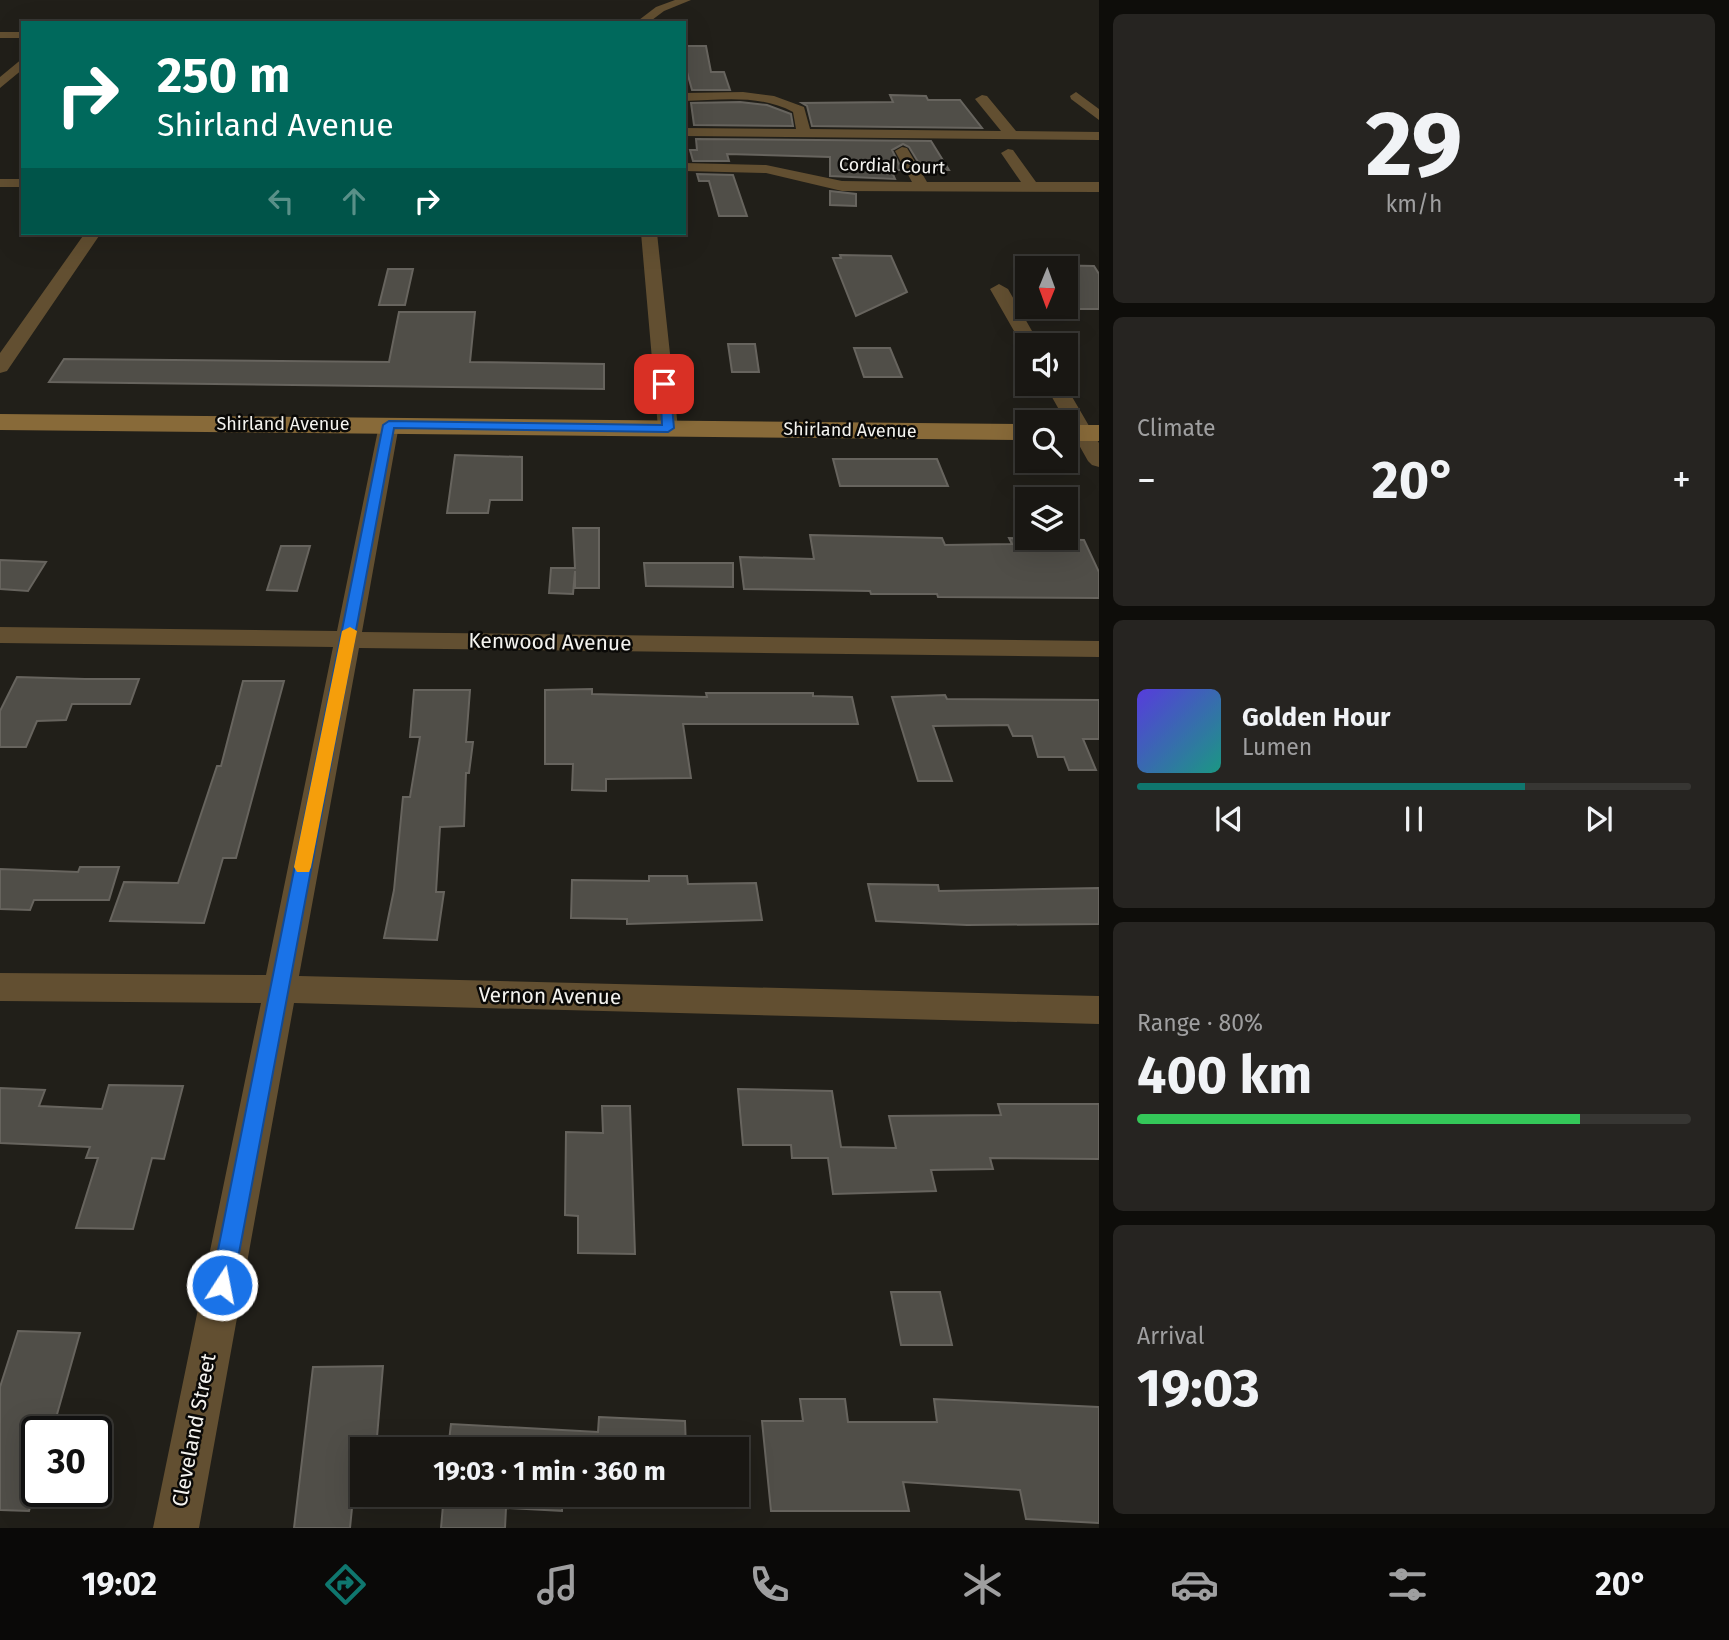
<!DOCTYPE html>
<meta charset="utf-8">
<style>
:root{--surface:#191713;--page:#262421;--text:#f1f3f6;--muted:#9f9fa0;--line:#373633;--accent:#0f766e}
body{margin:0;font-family:"Fira Sans",sans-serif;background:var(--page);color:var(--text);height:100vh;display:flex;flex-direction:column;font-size:26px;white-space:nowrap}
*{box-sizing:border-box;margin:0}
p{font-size:23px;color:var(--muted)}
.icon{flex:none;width:38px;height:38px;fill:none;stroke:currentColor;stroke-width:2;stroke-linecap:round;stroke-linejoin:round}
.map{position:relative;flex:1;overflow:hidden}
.panel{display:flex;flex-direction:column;gap:14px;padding:14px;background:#0e0d0a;width:630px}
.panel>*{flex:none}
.hud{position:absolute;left:21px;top:21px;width:665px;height:214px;border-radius:0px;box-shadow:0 7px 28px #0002,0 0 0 2px var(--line);background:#00695c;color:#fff;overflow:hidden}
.needle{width:46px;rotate:181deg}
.tools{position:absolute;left:1015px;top:256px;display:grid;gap:14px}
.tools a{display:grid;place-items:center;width:63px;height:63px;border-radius:0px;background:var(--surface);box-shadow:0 7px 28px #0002,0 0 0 2px var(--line);font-size:35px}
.speed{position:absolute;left:21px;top:1416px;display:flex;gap:14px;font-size:35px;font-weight:700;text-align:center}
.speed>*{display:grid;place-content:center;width:91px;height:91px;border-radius:50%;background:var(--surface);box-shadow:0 7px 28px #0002,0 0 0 2px var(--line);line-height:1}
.speed .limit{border:4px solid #111;border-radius:10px;background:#fff;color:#111}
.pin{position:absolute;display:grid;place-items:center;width:60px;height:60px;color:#fff;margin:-30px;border-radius:14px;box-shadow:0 4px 10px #0006}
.me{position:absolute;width:77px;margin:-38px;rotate:11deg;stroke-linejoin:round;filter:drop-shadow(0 0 5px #0008)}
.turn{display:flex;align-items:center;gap:24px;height:147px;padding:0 21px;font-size:32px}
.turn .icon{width:91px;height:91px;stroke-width:2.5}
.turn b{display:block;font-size:49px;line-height:60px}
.lanes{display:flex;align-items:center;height:66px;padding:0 21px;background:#0003;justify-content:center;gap:35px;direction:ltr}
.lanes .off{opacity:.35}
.big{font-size:52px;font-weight:700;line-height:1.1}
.panel .tile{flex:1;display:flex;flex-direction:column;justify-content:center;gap:10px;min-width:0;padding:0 24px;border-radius:10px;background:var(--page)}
.panel .dial{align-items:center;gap:0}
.dial b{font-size:91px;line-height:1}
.song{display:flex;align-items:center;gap:21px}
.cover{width:84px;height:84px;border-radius:10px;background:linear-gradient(135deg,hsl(250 70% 55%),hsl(170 70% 35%))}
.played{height:7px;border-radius:4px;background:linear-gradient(90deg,var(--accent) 70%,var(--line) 70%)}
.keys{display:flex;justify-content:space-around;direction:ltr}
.heat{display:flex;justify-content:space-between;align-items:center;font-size:38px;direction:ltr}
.charge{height:10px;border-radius:5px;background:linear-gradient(90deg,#34c759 80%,var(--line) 0)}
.trip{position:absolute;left:350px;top:1437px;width:399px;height:70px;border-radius:0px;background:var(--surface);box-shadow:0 7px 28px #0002,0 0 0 2px var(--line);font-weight:700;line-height:70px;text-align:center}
.menu{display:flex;height:112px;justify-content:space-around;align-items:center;background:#0a0908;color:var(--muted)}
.menu .icon{width:49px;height:49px}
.menu .active{color:var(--accent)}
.menu b{font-size:32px;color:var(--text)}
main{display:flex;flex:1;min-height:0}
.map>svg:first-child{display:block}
.building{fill:#504e48;stroke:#67645e;stroke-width:2}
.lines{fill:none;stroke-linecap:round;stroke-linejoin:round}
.street{fill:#624f31;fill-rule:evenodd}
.secondary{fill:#886a39;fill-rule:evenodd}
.route{fill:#1a73e8;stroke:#114b97;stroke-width:2}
.slow{fill:#f59e0b}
.labels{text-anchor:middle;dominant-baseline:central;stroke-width:5;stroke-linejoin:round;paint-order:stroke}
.far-street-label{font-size:18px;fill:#f4f3ef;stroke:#0a0907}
.street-label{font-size:21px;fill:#f4f3ef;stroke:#0a0907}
</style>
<main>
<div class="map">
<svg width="1099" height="1528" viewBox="0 0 1099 1528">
<rect width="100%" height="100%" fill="#211f19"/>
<path class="building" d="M684,46H706L711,72H724L730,90H692L684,61Z
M890,95L926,96L928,100H960L982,128L812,126L807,106L802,103L893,102Z
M740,102L767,105L791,114L793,126L694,125L691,103Z
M696,139L931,141L949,170H923L909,147L903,144L892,150L902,170H891L895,179L830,176V157L727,154L729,161H693L690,150H697Z
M697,174L733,175L747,216H719L709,181H699Z
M830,191L856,194V206L830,205Z
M840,255L891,256L907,292L856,316L833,258H841Z
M1041,265L1094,266L1099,274V309H1066V268H1043Z
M388,269H413L405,305H379Z
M399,312H475L470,362L604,364V389L49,382L64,359L389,362Z
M728,344H755L759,372H732Z
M854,348H890L902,377H864Z
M455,455L522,457V500H490L488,513H447Z
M833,459H937L948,486H840Z
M573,528H599V588H575V571L573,594L549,593L551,568H575Z
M810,535L942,538L945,545L1012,544L1009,538L1084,540L1099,572V598L938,597L937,594H871L870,591L744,589L740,557L814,559Z
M281,546H310L297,591L267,590Z
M0,560L46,562L28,591L0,589Z
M644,563H733V587L646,586Z
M17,677L85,679H139L130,704H72L66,720L37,721L26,747H0V711Z
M243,681H284L236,858H223L204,923L110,921L124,882L178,883L217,766H221Z
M592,689V694L707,697L706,693H813V696L852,697L858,724H683L691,778L606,779V791L572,790L573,764H545V690Z
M414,690H470L466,742H473L469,773H466L464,826L440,827L436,892H444L437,940L384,938L394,890L403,797H410L420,737H410Z
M945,695L947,699L1099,700V739H1083L1096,770H1069L1064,757H1038L1032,736H1013L1008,725L933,726L952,781H918L892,697Z
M80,867H119L109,900H34L30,910L0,909V869L78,872Z
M649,876H687L688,884L756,883L762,920L627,924V919L571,918L572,880L649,881Z
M868,884L938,885L939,891L1099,888V924L967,925L876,921Z
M109,1085L183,1086L164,1159L152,1158L133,1229L76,1228L98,1158H86L90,1147L0,1143V1088L45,1090L39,1106L102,1109Z
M738,1089L832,1091L841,1147L896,1148L889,1116L1001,1115L998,1104H1099V1159L990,1158L993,1169L931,1170L936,1191L833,1194L828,1158H792L791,1145H743Z
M602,1106H630L635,1254L578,1253V1216L565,1215L566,1132L603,1133Z
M891,1292H940L952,1345H901Z
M18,1331L80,1333L52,1432H37V1483L29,1511L0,1510V1387Z
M383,1366L376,1449H362V1488H354L350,1528H294L313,1367Z
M800,1399H845L848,1422H937L934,1399L1099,1407V1523L1026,1519L1020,1490L903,1482L909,1511H771L762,1421H803Z
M599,1417L685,1421L686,1449H448L451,1424L598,1432Z
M444,1494H562V1511L506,1508L505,1528H441Z"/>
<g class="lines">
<path class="street" d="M675,0H691L664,11L648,23H635L656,7Z
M0,32H23V38H0Z
M23,58V69L0,88V77Z
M743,92L774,96L804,107L810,129L1001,131L975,99L982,95L987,96L1016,131L1099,132V140L684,136V128L796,129L793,112C760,94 720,100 684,101V93Z
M1076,92L1099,109V120L1071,99L1070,96Z
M902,147L907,148L927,182H1021L1001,153L1008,149L1013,150L1036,182H1099V192L842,191L766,173L684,171V163L766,165L842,181L912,182L895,151Z
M0,179H23V187H0Z
M85,233H101L7,371L0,373V353Z
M641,233H657L678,428L675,432H661L658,428Z
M999,284L1008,289L1040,345H1027V350L1022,345L990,289Z
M1044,383H1064L1099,443V467L1092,465L1088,461Z
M389,419L396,421L399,425L362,632L1099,641V657L359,648L299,976L1099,996V1024L294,1003L199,1528H153L261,1003L0,1001V973L266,975L333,647L0,643V627L337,631L379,425L382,421Z"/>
<path class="secondary" d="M0,414L1027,424V440L0,430Z
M1066,425H1099V441H1066Z"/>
</g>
<path class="route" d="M660,382L670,384L674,428L668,432L394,428L233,1285L230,1293L222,1296L214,1293L211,1285L383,425L389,421L662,425Z"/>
<path class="slow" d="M350,627L357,631L311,867L309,872H297L294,867L342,631Z"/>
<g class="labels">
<g class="far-street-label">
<text transform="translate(892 166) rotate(2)">Cordial Court</text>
<text x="283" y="424">Shirland Avenue</text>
<text transform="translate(850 430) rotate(1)">Shirland Avenue</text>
</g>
<g class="street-label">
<text transform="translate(550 642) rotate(1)">Kenwood Avenue</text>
<text transform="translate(550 996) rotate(1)">Vernon Avenue</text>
<text transform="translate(194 1430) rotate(-79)">Cleveland Street</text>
</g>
</g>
</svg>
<div class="tools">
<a><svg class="needle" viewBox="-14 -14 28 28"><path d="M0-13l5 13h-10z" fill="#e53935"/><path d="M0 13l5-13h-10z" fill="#9f9fa0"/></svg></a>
<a><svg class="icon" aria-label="sound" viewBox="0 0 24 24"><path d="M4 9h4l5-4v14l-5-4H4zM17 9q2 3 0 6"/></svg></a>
<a><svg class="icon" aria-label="search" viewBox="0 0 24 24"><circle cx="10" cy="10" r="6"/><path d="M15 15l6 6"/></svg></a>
<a><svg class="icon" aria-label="layers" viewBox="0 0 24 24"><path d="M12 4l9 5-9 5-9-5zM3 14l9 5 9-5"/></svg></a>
</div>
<div class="speed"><div class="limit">30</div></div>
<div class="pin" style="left:664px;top:384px;background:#d93025"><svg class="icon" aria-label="arrive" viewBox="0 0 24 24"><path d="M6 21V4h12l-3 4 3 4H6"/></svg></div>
<svg class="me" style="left:222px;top:1285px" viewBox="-20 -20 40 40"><circle r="17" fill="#1a73e8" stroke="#fff" stroke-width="3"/><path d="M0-11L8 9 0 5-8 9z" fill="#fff"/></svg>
<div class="trip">19:03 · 1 min · 360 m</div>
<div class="hud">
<div class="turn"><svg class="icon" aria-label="right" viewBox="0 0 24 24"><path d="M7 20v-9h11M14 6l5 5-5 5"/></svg><div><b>250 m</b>Shirland Avenue</div></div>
<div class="lanes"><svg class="icon off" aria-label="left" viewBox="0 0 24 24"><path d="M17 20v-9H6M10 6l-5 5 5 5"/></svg><svg class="icon off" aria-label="ahead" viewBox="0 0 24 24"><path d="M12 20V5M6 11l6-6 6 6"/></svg><svg class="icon" aria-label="right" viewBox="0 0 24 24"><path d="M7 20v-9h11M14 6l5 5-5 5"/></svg></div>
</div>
</div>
<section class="panel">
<div class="tile dial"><b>29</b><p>km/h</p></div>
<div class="tile"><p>Climate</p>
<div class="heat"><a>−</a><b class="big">20°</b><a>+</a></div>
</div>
<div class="tile">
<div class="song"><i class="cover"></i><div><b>Golden Hour</b><p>Lumen</p></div></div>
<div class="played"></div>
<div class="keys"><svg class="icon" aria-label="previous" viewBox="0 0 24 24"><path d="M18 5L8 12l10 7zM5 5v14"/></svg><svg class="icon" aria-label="pause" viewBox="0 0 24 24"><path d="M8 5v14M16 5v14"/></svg><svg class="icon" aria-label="next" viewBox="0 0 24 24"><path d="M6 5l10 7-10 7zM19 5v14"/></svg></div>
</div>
<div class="tile"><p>Range · 80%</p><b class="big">400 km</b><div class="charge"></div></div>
<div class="tile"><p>Arrival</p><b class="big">19:03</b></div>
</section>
</main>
<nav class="menu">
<b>19:02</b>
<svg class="icon active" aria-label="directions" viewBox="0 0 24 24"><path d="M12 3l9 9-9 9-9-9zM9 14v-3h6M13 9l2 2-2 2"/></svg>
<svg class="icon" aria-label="music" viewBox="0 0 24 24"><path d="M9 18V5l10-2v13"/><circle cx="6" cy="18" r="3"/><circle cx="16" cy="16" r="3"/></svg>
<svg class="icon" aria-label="phone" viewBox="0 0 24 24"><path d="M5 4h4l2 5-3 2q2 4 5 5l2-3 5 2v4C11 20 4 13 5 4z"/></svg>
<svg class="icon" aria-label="climate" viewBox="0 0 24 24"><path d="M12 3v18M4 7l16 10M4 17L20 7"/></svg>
<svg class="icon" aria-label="car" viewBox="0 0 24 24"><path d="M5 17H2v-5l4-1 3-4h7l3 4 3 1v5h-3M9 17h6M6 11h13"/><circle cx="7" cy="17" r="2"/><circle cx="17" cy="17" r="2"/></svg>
<svg class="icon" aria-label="filters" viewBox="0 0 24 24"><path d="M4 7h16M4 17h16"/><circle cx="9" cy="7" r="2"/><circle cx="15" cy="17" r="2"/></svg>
<b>20°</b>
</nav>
